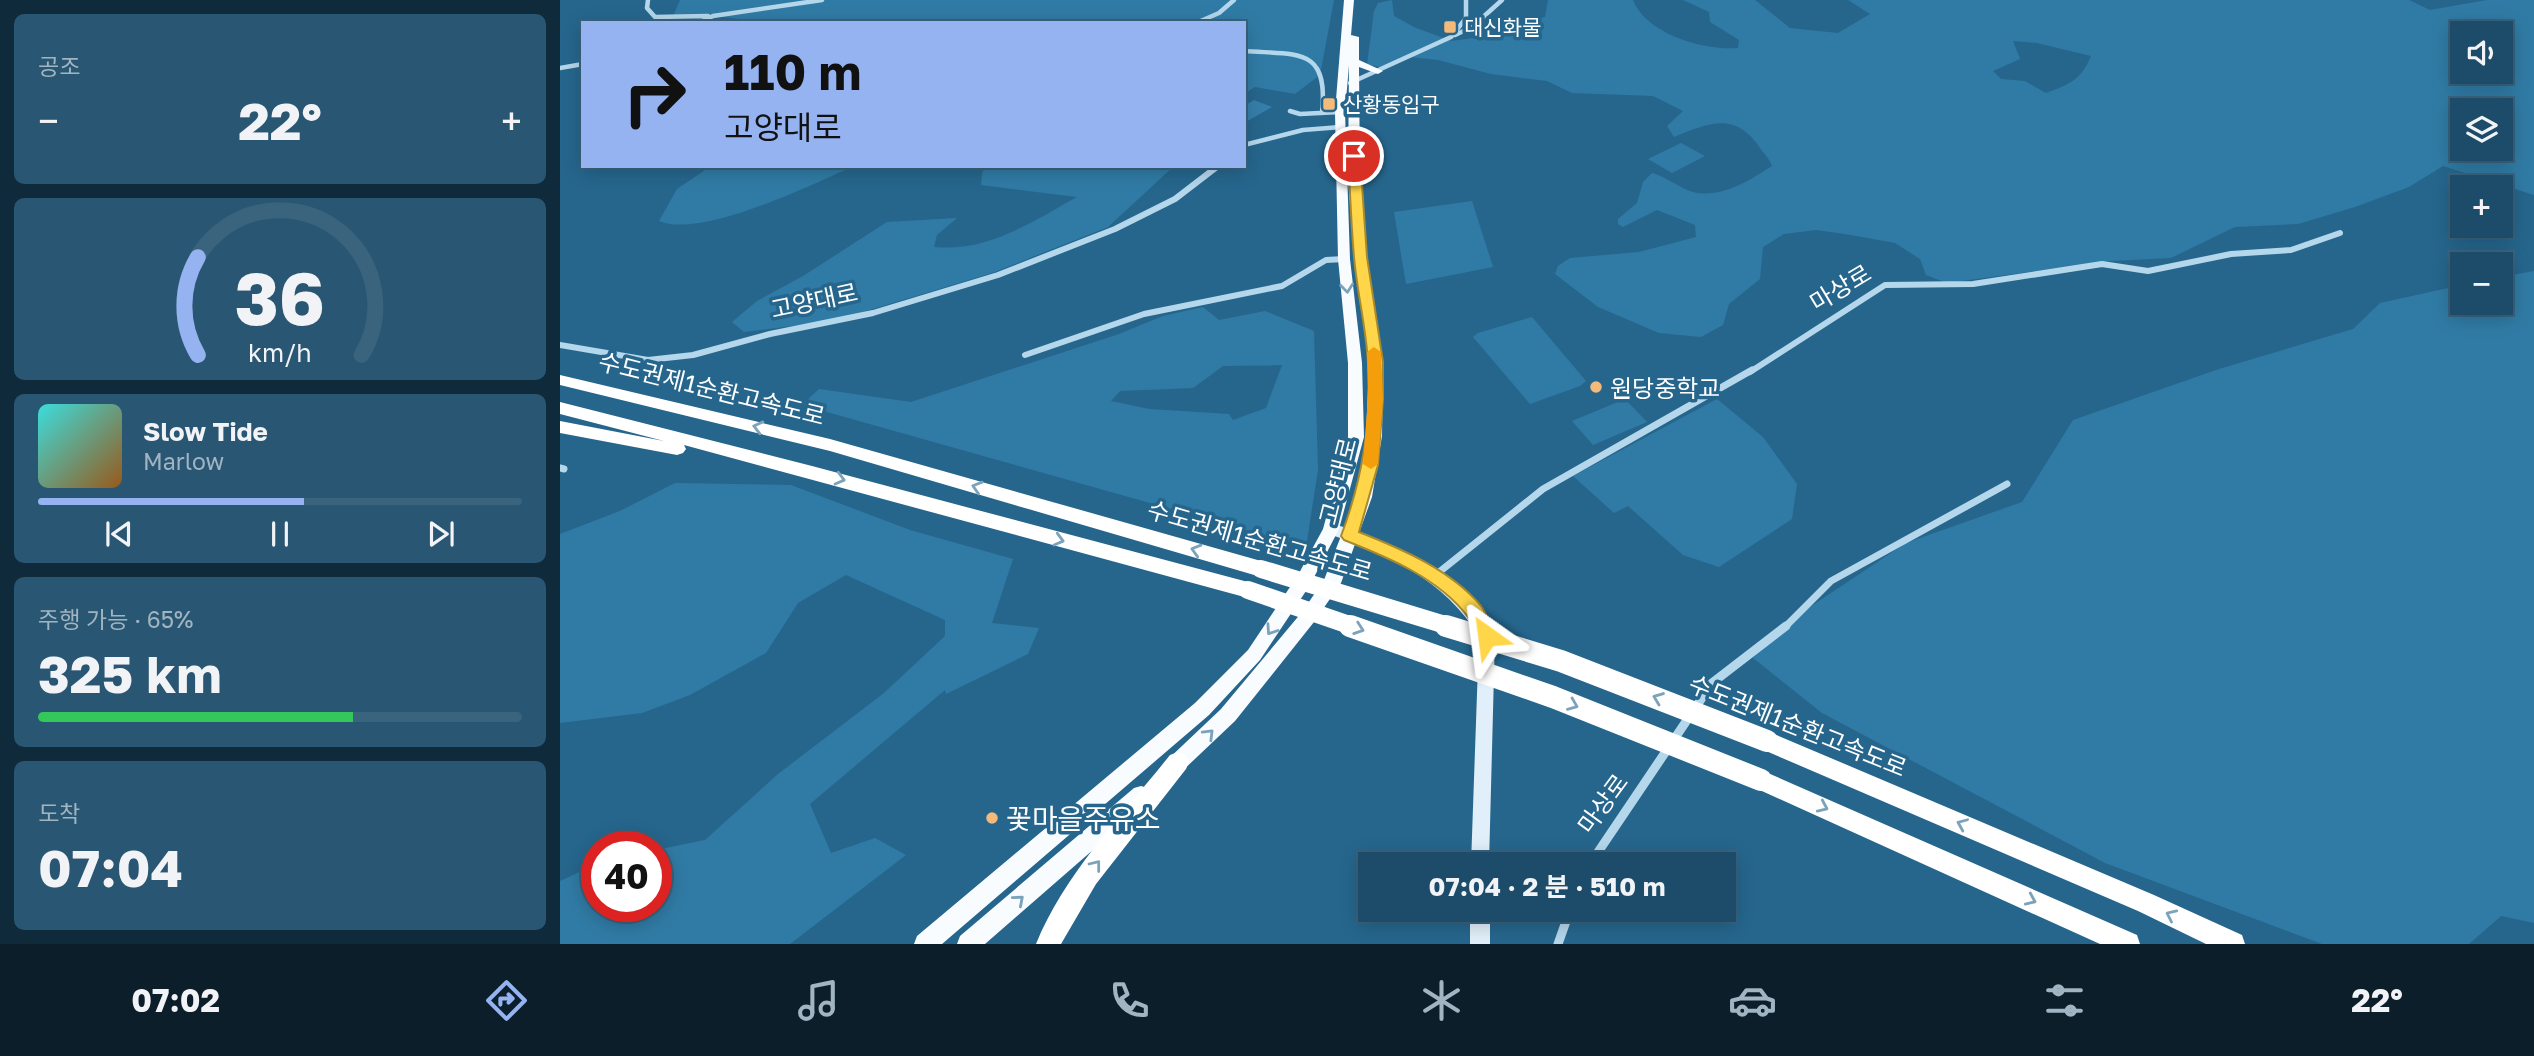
<!DOCTYPE html>
<html lang="ko">
<meta charset="utf-8">
<style>
:root{--surface:#1c4c6a;--page:#295672;--text:#f1f3f6;--muted:#a0b4c1;--line:#3a637e;--accent:#95b2f1}
body{margin:0;font-family:"Golos Text","Noto Sans KR",sans-serif;background:var(--page);color:var(--text);height:100vh;display:flex;flex-direction:column;font-size:26px;white-space:nowrap}
*{box-sizing:border-box;margin:0}
p{font-size:23px;color:var(--muted)}
.icon{flex:none;width:38px;height:38px;fill:none;stroke:currentColor;stroke-width:2;stroke-linecap:round;stroke-linejoin:round}
.map{position:relative;flex:1;overflow:hidden}
.details{display:flex;flex-direction:column;gap:14px;padding:14px;background:#0f2a3a;width:560px}
.details>*{flex:none}
.hud{position:absolute;left:21px;top:21px;width:665px;height:147px;border-radius:0px;box-shadow:0 4px 18px #0003,0 0 0 2px var(--line);background:#95b2f1;color:#111;overflow:hidden}
.controls{position:absolute;left:1890px;top:21px;display:grid;gap:14px}
.controls a{display:grid;place-items:center;width:63px;height:63px;border-radius:0px;background:var(--surface);box-shadow:0 4px 18px #0003,0 0 0 2px var(--line);font-size:35px}
.speed{position:absolute;left:21px;top:831px;display:flex;gap:14px;font-size:35px;font-weight:700;text-align:center}
.speed>*{display:grid;place-content:center;width:91px;height:91px;border-radius:50%;background:var(--surface);box-shadow:0 4px 18px #0003,0 0 0 2px var(--line);line-height:1}
.speed .limit{border:10px solid #d22;background:#fff;color:#111}
.pin{position:absolute;display:grid;place-items:center;width:60px;height:60px;color:#fff;margin:-30px;border:4px solid #fff;border-radius:50%;box-shadow:0 2px 7px #0007}
.me{position:absolute;width:77px;margin:-38px;rotate:329deg;stroke-linejoin:round;filter:drop-shadow(0 0 5px #0008)}
.turn{display:flex;align-items:center;gap:24px;height:147px;padding:0 28px;font-size:32px}
.turn .icon{width:91px;height:91px;stroke-width:2.5}
.turn b{display:block;font-size:49px;line-height:60px}
.big{font-size:52px;font-weight:700;line-height:1.1}
.details .tile{flex:1;display:flex;flex-direction:column;justify-content:center;gap:10px;min-width:0;padding:0 24px;border-radius:10px;background:var(--page)}
.details .dial{align-items:center;gap:0}
.dial svg{height:182px;overflow:visible;fill:none;stroke:var(--line);stroke-width:7;stroke-linecap:round;text-anchor:middle}
.dial text{fill:var(--text);stroke:none}
.song{display:flex;align-items:center;gap:21px}
.cover{width:84px;height:84px;border-radius:10px;background:linear-gradient(135deg,hsl(180 70% 55%),hsl(30 70% 35%))}
.played{height:7px;border-radius:4px;background:linear-gradient(90deg,var(--accent) 55%,var(--line) 55%)}
.keys{display:flex;justify-content:space-around;direction:ltr}
.heat{display:flex;justify-content:space-between;align-items:center;font-size:38px;direction:ltr}
.charge{height:10px;border-radius:5px;background:linear-gradient(90deg,#34c759 65%,var(--line) 0)}
.trip{position:absolute;left:798px;top:852px;width:378px;height:70px;border-radius:0px;background:var(--surface);box-shadow:0 4px 18px #0003,0 0 0 2px var(--line);font-weight:700;line-height:70px;text-align:center}
.menu{display:flex;height:112px;justify-content:space-around;align-items:center;background:#0b1e2a;color:var(--muted)}
.menu .icon{width:49px;height:49px}
.menu .active{color:var(--accent)}
.menu b{font-size:32px;color:var(--text)}
main{display:flex;flex:1;min-height:0}
.map>svg:first-child{display:block}
.green{fill:#307ba5;fill-rule:evenodd}
.building{fill:#367faa}
.lines{fill:none;stroke-linecap:round;stroke-linejoin:round}
.street-far3{stroke:#b5d7eb;stroke-width:4.5}
.street-far2{stroke:#b5d7eb;stroke-width:6}
.street-far1{stroke:#b5d7eb;stroke-width:7}
.street{stroke:#b5d7eb;stroke-width:9}
.secondary{fill:#e0eff9;fill-rule:evenodd}
.primary{fill:#f9fcff;fill-rule:evenodd}
.highway{fill:#fff;fill-rule:evenodd}
.highway-bridge-far1{stroke:#fff;stroke-width:18}
.highway-bridge{stroke:#fff;stroke-width:22}
.oneway{stroke:#7aa2bb}
.oneway2{stroke:#7da3bb}
.route{fill:#ffd54a;stroke:#a68a30;stroke-width:2}
.slow{fill:#f59e0b}
.poi-dot{fill:#f4ba7a;stroke:#26668d;stroke-width:2.5}
.labels{text-anchor:middle;dominant-baseline:central;stroke-width:7;stroke-linejoin:round;paint-order:stroke}
.far-poi-label{font-size:21px;fill:#fff;stroke:#26668d;text-anchor:start}
.street-label{font-size:24px;fill:#fff;stroke:#26668d}
.poi-label{font-size:24px;fill:#fff;stroke:#26668d;text-anchor:start}
.near-poi-label{font-size:28px;fill:#fff;stroke:#26668d;text-anchor:start}
</style>
<main>
<section class="details">
<div class="tile"><p>공조</p>
<div class="heat"><a>−</a><b class="big">22°</b><a>+</a></div>
</div>
<div class="tile dial"><svg viewBox="0 0 100 80">
<path d="M14 69A42 42 0 1 1 86 69"/>
<path d="M14 69A42 42 0 0 1 14 26" stroke="#95b2f1"/>
<text x="50" y="56" font-size="32" font-weight="700">36</text>
<text x="50" y="72" font-size="11">km/h</text>
</svg></div>
<div class="tile">
<div class="song"><i class="cover"></i><div><b>Slow Tide</b><p>Marlow</p></div></div>
<div class="played"></div>
<div class="keys"><svg class="icon" aria-label="previous" viewBox="0 0 24 24"><path d="M18 5L8 12l10 7zM5 5v14"/></svg><svg class="icon" aria-label="pause" viewBox="0 0 24 24"><path d="M8 5v14M16 5v14"/></svg><svg class="icon" aria-label="next" viewBox="0 0 24 24"><path d="M6 5l10 7-10 7zM19 5v14"/></svg></div>
</div>
<div class="tile"><p>주행 가능 · 65%</p><b class="big">325 km</b><div class="charge"></div></div>
<div class="tile"><p>도착</p><b class="big">07:04</b></div>
</section>
<div class="map">
<svg width="1974" height="944" viewBox="0 0 1974 944">
<rect width="100%" height="100%" fill="#26668d"/>
<path class="green" d="M120,0H774L760,75L735,94L695,87L684,94V23H214L144,15L113,16Z
M832,0L834,16L856,28L892,41L920,37L932,29L985,17L988,0H1073C1086,34 1144,51 1178,48L1179,40L1150,22L1149,12L1123,0H1195L1230,28L1278,33L1310,14L1288,0H1849L1870,10L1927,0H1974V195L1883,166L1849,187L1795,207L1738,224L1675,227L1611,258L1550,261L1387,283L1366,275L1360,259L1335,243L1285,234L1256,230L1224,234L1203,247L1200,279L1169,304L1163,325L1141,337L1099,333L1038,307L995,274L998,266L1010,258L1079,252L1136,237L1135,225L1097,210L1063,227L1058,224V219L1077,203L1083,182L1092,173C1107,177 1119,188 1133,192C1161,199 1190,180 1212,166C1209,158 1205,155 1200,148C1175,111 1149,123 1114,137L1107,126L1123,111L1093,96L1012,93L987,81L931,74L878,60L849,57L822,67L807,65L814,11L818,3ZM1902,33H1941V72H1902ZM1453,41L1477,43L1531,56C1522,79 1509,85 1486,93L1465,81L1441,79L1433,71L1460,59ZM1902,110H1941V149H1902Z
M1121,143L1145,156L1112,173L1088,159Z
M151,166H294C251,185 141,239 99,221L117,189Z
M426,166H614L548,227L432,273L273,321L184,332L172,322L197,301L243,276L327,222L397,218L377,235L374,247C428,252 472,222 517,197L421,185L422,173Z
M912,201L933,267L846,284L834,212Z
M1974,271V923L1941,916L1909,944H1762L1545,863L1262,713L1193,658L1211,633L1346,543L1462,502L1513,420L1659,369L1793,329L1820,303L1902,285V303H1941V277Z
M643,307L659,320L705,311L754,331L758,470L746,547L242,405L259,389L351,402L559,334L603,316ZM722,365L706,408L673,420L669,414L589,409L551,401L560,391L633,388L663,366Z
M972,317L1026,381L1020,386L970,404L913,337L918,333Z
M1065,399L1087,422L1033,445L1012,421Z
M1157,399L1203,437L1237,484L1232,519L1159,567L1123,555L1068,506L1054,513L1013,476Z
M115,483L231,485L350,530L453,559L432,623L479,628L468,654L386,694L385,690L250,804L271,853L315,838L346,855L230,944H0V881L37,864V906H96V850L145,840L218,774L324,693L385,636V620L286,575L238,603L206,653L130,695L82,713L0,723V534L60,511Z"/>
<path class="building" d="M694,100L712,107L684,123V106Z"/>
<g class="lines">
<path class="street-far3" d="M88,0L87,8L95,17L148,16
M139,23L153,16L262,0
M636,23L659,13L674,0
M895,35L912,27L942,0
M684,51C737,55 769,46 762,113
M0,68L23,64
M790,83L891,37L906,18V0
M730,111L740,114L780,112
M684,145L743,130L781,127"/>
<path class="street-far2" d="M0,345L88,360L133,355L210,334L313,313L438,275L555,229L615,199L658,166
M465,355L584,314L722,286L766,260L784,259
M1190,372L1325,285L1413,284L1542,264L1588,271L1671,254L1731,250L1780,233"/>
<path class="street-far1" d="M0,468L4,469
M873,577L983,489L1192,370
M1225,627L1271,581L1447,484"/>
<path class="street" d="M1030,864L1152,683L1226,626
M998,944L1010,910"/>
<path class="secondary" d="M771,523C836,544 903,572 935,636L929,864H911L919,637C885,579 827,554 766,533L764,529L766,525Z
M910,910H930V944H910Z"/>
<path class="primary" d="M784,0H794L791,35L799,37V60L823,71L818,74L799,67L800,178L806,257L823,362L822,436L812,497L781,583L754,622L675,721L618,775L611,778L604,775L601,769L604,763L661,709L742,612L764,580L796,497L806,436L809,362L794,257L788,178L789,65L785,112L790,259L802,363L804,437L779,529L750,585L700,660L649,715L382,944H354L357,936L635,703L688,650L738,575L763,529L788,437V363L778,259L775,112Z
M581,786L588,788L591,795L588,802L425,944H397L400,936L574,788Z"/>
<path class="highway" d="M0,375L270,439L701,561L708,564L710,569L708,574L701,577L270,451L0,385Z
M0,402L252,466L688,582L695,585L698,590L695,595L688,598L124,445L126,449L123,453L117,455L0,433V421L104,441L0,414Z
M1207,731L1594,895L1682,935L1685,944H1646L1578,911L1199,748L1196,741L1199,734Z
M618,752L626,755L629,762L626,769L536,884L501,944H476C505,873 563,814 610,755Z
M1201,770L1577,935L1580,944H1540L1193,787L1190,780L1193,773Z"/>
<path class="highway-bridge-far1" d="M701,569L892,627
M688,590L795,627"/>
<path class="highway-bridge" d="M790,626L993,697L1201,780
M886,626L1001,661L1207,741"/>
</g>
<defs><path id="oneway-chevron" d="M-2-3.5L2.5 0L-2 3.5" fill="none" stroke-width="1.6" stroke-linecap="round" stroke-linejoin="round" transform="scale(1.75)"/></defs>
<g class="oneway">
<use href="#oneway-chevron" transform="translate(787 288) rotate(84)"/>
<use href="#oneway-chevron" transform="translate(711 630) rotate(124)"/>
<use href="#oneway-chevron" transform="translate(649 734) rotate(-45)"/>
<use href="#oneway-chevron" transform="translate(459 900) rotate(-41)"/>
</g>
<g class="oneway2">
<use href="#oneway-chevron" transform="translate(198 427) rotate(-166)"/>
<use href="#oneway-chevron" transform="translate(280 479) rotate(15)"/>
<use href="#oneway-chevron" transform="translate(417 487) rotate(-163)"/>
<use href="#oneway-chevron" transform="translate(499 540) rotate(15)"/>
<use href="#oneway-chevron" transform="translate(636 550) rotate(-164)"/>
<use href="#oneway-chevron" transform="translate(799 629) rotate(19)"/>
<use href="#oneway-chevron" transform="translate(1098 698) rotate(-159)"/>
<use href="#oneway-chevron" transform="translate(1013 705) rotate(22)"/>
<use href="#oneway-chevron" transform="translate(1263 807) rotate(24)"/>
<use href="#oneway-chevron" transform="translate(1402 824) rotate(-157)"/>
<use href="#oneway-chevron" transform="translate(536 865) rotate(-52)"/>
<use href="#oneway-chevron" transform="translate(1471 900) rotate(24)"/>
<use href="#oneway-chevron" transform="translate(1611 915) rotate(-155)"/>
</g>
<path class="route" d="M794,152L800,156L807,257L823,362V399L818,465L799,532C842,549 891,570 921,606C927,614 931,626 936,636L927,643L920,641C917,633 913,623 908,617C879,578 827,557 784,540L781,536C802,480 812,422 808,363C806,327 797,292 794,257C791,223 790,189 788,156Z"/>
<path class="slow" d="M814,347L821,352L823,399L818,464L811,469L803,464L808,399L807,352Z"/>
<g class="poi-dot">
<rect x="883" y="20" width="14" height="14" rx="3.5"/>
<rect x="762" y="97" width="14" height="14" rx="3.5"/>
<circle cx="1036" cy="387" r="7"/>
<circle cx="432" cy="818" r="7"/>
</g>
<g class="labels">
<g class="far-poi-label">
<text x="904" y="27">대신화물</text>
<text x="783" y="104">산황동입구</text>
</g>
<g class="street-label">
<text transform="translate(1280 287) rotate(-31)">마상로</text>
<text transform="translate(254 300) rotate(-12)">고양대로</text>
<text transform="translate(152 388) rotate(14)">수도권제1순환고속도로</text>
<text transform="translate(777 481) rotate(-76)">고양대로</text>
<text transform="translate(700 540) rotate(16)">수도권제1순환고속도로</text>
<text transform="translate(1238 725) rotate(22)">수도권제1순환고속도로</text>
<text transform="translate(1042 803) rotate(-54)">마상로</text>
</g>
<g class="poi-label">
<text x="1050" y="387">원당중학교</text>
</g>
<g class="near-poi-label">
<text x="446" y="818">꽃마을주유소</text>
</g>
</g>
</svg>
<div class="controls">
<a><svg class="icon" aria-label="sound" viewBox="0 0 24 24"><path d="M4 9h4l5-4v14l-5-4H4zM17 9q2 3 0 6"/></svg></a>
<a><svg class="icon" aria-label="layers" viewBox="0 0 24 24"><path d="M12 4l9 5-9 5-9-5zM3 14l9 5 9-5"/></svg></a>
<a>+</a>
<a>−</a>
</div>
<div class="speed"><div class="limit">40</div></div>
<div class="pin" style="left:794px;top:156px;background:#d93025"><svg class="icon" aria-label="arrive" viewBox="0 0 24 24"><path d="M6 21V4h12l-3 4 3 4H6"/></svg></div>
<svg class="me" style="left:927px;top:636px" viewBox="-20 -20 40 40"><path d="M0-17L14 15 0 8-14 15z" fill="#ffd54a" stroke="#fff" stroke-width="4"/></svg>
<div class="trip">07:04 · 2 분 · 510 m</div>
<div class="hud">
<div class="turn"><svg class="icon" aria-label="right" viewBox="0 0 24 24"><path d="M7 20v-9h11M14 6l5 5-5 5"/></svg><div><b>110 m</b>고양대로</div></div>
</div>
</div>
</main>
<nav class="menu">
<b>07:02</b>
<svg class="icon active" aria-label="directions" viewBox="0 0 24 24"><path d="M12 3l9 9-9 9-9-9zM9 14v-3h6M13 9l2 2-2 2"/></svg>
<svg class="icon" aria-label="music" viewBox="0 0 24 24"><path d="M9 18V5l10-2v13"/><circle cx="6" cy="18" r="3"/><circle cx="16" cy="16" r="3"/></svg>
<svg class="icon" aria-label="phone" viewBox="0 0 24 24"><path d="M5 4h4l2 5-3 2q2 4 5 5l2-3 5 2v4C11 20 4 13 5 4z"/></svg>
<svg class="icon" aria-label="climate" viewBox="0 0 24 24"><path d="M12 3v18M4 7l16 10M4 17L20 7"/></svg>
<svg class="icon" aria-label="car" viewBox="0 0 24 24"><path d="M5 17H2v-5l4-1 3-4h7l3 4 3 1v5h-3M9 17h6M6 11h13"/><circle cx="7" cy="17" r="2"/><circle cx="17" cy="17" r="2"/></svg>
<svg class="icon" aria-label="filters" viewBox="0 0 24 24"><path d="M4 7h16M4 17h16"/><circle cx="9" cy="7" r="2"/><circle cx="15" cy="17" r="2"/></svg>
<b>22°</b>
</nav>
